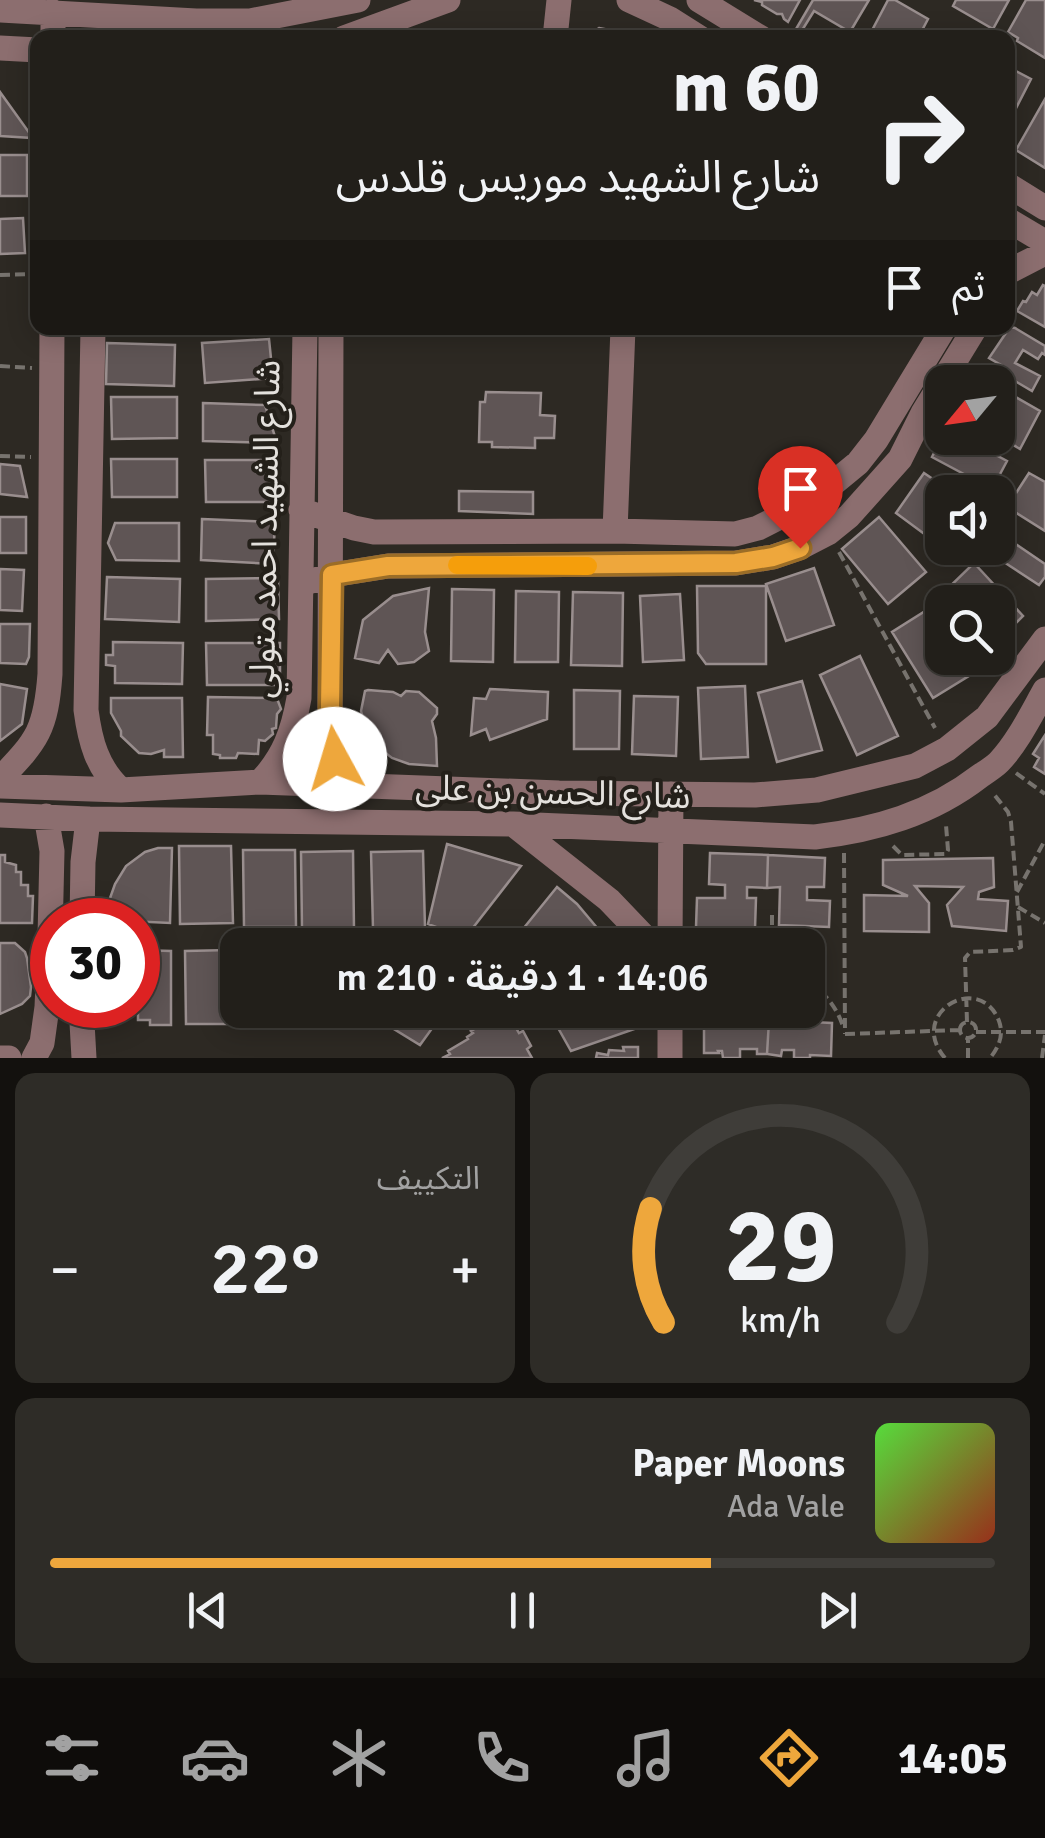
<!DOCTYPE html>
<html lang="ar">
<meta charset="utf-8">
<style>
:root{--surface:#221f1a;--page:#2e2c27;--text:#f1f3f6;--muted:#a2a2a2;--line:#3f3d39;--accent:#eea73c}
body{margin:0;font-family:Signika,"Noto Sans Arabic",sans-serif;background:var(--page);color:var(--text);direction:rtl;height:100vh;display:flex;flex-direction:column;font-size:38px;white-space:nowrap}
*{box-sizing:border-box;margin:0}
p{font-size:32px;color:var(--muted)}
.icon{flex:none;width:55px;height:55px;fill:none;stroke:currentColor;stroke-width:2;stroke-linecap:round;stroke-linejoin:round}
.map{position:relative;height:1058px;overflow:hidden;direction:ltr}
.side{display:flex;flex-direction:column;gap:15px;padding:15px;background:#13110e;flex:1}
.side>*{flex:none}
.hud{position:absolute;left:30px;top:30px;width:985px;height:305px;border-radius:20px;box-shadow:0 5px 25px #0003,0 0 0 2px var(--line);direction:rtl;background:#221f1a;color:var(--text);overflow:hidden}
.needle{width:65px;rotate:241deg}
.controls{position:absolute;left:925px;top:365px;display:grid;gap:20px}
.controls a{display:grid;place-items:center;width:90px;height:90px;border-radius:20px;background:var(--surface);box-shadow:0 5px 25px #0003,0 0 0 2px var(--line);font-size:50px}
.speed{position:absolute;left:30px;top:898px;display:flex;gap:20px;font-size:50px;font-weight:700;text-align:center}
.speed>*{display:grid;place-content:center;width:130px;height:130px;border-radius:50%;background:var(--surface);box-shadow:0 5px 25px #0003,0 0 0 2px var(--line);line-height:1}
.speed .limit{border:15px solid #d22;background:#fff;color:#111}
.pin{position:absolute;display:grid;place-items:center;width:85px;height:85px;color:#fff;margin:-102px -42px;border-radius:50% 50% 50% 0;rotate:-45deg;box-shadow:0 0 10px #0007}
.pin .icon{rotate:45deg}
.me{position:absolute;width:110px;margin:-55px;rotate:354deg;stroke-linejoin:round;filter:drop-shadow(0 0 8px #0008)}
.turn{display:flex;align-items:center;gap:35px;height:210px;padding:0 30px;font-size:45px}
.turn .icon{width:130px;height:130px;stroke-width:2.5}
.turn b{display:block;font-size:70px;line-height:85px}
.then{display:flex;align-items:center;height:95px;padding:0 30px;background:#0003;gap:20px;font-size:38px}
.big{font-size:75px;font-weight:600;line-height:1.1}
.side .widget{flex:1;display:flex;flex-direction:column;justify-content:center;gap:15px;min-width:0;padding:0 35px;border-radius:20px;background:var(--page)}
.side .dial{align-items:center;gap:0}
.dial svg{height:260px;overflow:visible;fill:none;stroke:var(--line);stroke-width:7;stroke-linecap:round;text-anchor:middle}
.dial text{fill:var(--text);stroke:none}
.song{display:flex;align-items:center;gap:30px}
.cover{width:120px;height:120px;border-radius:15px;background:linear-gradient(135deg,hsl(110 70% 55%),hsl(10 70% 35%))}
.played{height:10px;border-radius:5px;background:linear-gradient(90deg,var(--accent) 70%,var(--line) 70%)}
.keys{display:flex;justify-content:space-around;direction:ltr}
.heat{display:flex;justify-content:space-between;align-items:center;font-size:55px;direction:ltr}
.side .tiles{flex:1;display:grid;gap:15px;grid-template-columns:1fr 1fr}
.widget:last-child{grid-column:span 2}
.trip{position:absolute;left:220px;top:928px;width:605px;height:100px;border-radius:20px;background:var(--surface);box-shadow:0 5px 25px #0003,0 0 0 2px var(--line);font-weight:600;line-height:100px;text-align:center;direction:rtl}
.menu{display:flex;height:160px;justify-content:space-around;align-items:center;background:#0e0c0a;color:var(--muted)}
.menu .icon{width:70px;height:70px}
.menu .current{color:var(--accent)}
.menu b{font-size:45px;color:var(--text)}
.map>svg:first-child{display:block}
.building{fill:#5f5555;stroke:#998e8e;stroke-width:2.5}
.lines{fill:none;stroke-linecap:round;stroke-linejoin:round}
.path{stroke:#77736e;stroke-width:4;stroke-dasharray:10 5;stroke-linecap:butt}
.minor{stroke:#8c6e6f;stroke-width:25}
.route-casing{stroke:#9b6d27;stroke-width:25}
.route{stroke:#eea73c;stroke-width:18}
.slow{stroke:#f59e0b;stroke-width:18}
.labels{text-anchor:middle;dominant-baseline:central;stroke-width:8;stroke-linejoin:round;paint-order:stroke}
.street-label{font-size:35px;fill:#e4e1dd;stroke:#24201a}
</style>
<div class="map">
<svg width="1045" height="1058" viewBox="0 0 1045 1058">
<rect width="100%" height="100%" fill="#2d2923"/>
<path class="building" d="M800,0L788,22L784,19L782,14H777L762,5V2L754,0Z
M813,0H869L850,32L814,11L801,32L796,29Z
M888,0H895L928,19L918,38H868Z
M956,0H1009L993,29L953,6Z
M1026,0H1045V58L1017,41L1018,38L1008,32Z
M599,28L630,34L633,38H585Z
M1008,67L1031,79L1008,124Z
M0,92L33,138L0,136Z
M1045,99V168L1016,150Z
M0,155H27V196H0Z
M23,218L25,253L0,254V219Z
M1043,285L1045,286V327L1017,311L1023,301L1026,302L1032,292L1037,295Z
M1010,327L1015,328L1045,346V355L1042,353L1038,359L1023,350L1015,363L1040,376L1032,391L998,371L1001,365L989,358Z
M269,339L273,378L205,383L202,343Z
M107,343L175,345L174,386L106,384Z
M998,387L1040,411L1020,449L998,436Z
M486,392L541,393L540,415L555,416L554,438H535V448L492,447V442H479L480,402H485Z
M111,397H177V438L112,439Z
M203,403L265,405L277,443L203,441Z
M942,437L964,438L1007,461L992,489L932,457Z
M111,459H177V497H112Z
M205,460H276V502H206Z
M0,464L20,466L27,497L0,494Z
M924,473L952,492H942V547L896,513Z
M1029,473L1045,482V531L1007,507Z
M459,491L533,492V514L459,511Z
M0,517H26V553H0Z
M879,517L926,572L888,604L842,549Z
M202,519L275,522L273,564L201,560Z
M115,523H179V561L116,560L108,543Z
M998,532L1045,564V577L1039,585L990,553L991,548H998Z
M974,563L1023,616L998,641V602H948L941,595Z
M814,568L834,625L786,641L766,584Z
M0,569L24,570L22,611L0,610Z
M107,577L180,579L179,622L105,619Z
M278,578L279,619L206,621V579Z
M697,586H766V664H706L698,653Z
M429,588L425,632L429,651L414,662L398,664L388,650L379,663L355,658L363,620L393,596Z
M452,589L494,590L493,662L451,661Z
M516,591L559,592L558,662H515Z
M573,592L623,593L622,666L571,665Z
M680,594L684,660L643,662L640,596Z
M930,608L942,627V658H961L972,674L933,698L892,632Z
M0,624H30L29,657L26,664L0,663Z
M113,642L183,643L182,684L115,683V666L106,665V655H113Z
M206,643H280V685H207Z
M860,656L898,736L857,755L820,675Z
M802,681L822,750L777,762L758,693Z
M0,684L27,689L22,724L0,741Z
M745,686L748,757L701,759L698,688Z
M490,689L548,692L547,719L490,740L486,729L471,735L474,698L486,699Z
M368,690L393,692L401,696L406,691L419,692L437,708V714L432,721L436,738L437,766L409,764L392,758L378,747L366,728L361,711L365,691Z
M574,690L620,691L619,749H574Z
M634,696L678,697L676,756L632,754Z
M208,697L276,698L278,701L281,709L277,714L276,728L272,729L273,734L265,741L259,740L258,754L238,753L236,758H220V755L213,754V735H207Z
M111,698H182L183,757H164V750L151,754L139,753L121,736V731L111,713Z
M1045,735V774L1034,767L1039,758L1033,754Z
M447,844L521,866L465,938L428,924Z
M179,846H231L233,923L180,924Z
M158,848H172L170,923L108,920L109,901L115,884L126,866L145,852Z
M243,850H295L296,927H244Z
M353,851L354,929H302L301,852Z
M423,851L425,928L373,929L371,852Z
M710,853L768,855L767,888L747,887V898H756L755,929L696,927L697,898H725V885L709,884Z
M0,855H5V862L16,865V872H21V885H28V896H33L32,923H0Z
M768,855L825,858L824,887H807V900L830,901L829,927L779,925L780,887L767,888Z
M993,858L994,887L979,892L978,899L1008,901L1006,931L952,926L947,905L963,887L915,886L929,903V932L864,931V895L908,896L883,885V860Z
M557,887L577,904L609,942L605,945H510Z
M0,943H15L25,952L27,958L31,987L30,996L22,1004L0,1014Z
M138,950L171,951V1025H150V1020H138V1009H127V1005H138Z
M230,950L231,1024H186L185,951Z
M247,1010H292V1024L247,1025Z
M308,1010H354V1021L309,1022Z
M365,1010H398L389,1026L364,1020Z
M398,1010H446L435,1028L433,1027L420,1045L389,1026Z
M500,1010H506L519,1033L523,1031L531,1046L527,1049L532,1058H442L450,1054L448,1051L468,1039L467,1037L473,1033L471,1031L496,1017L493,1013Z
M548,1010H636L643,1026L571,1051Z
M795,1019V1026L812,1027V1022L832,1023L831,1056L810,1055V1058H794V1050H782L781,1056L767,1054L769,1021Z
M704,1021H769L767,1054H757V1049H740V1058H723L722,1051H718L719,1053H704Z
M623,1047H638V1058H596L597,1053L608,1055L609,1050L624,1051Z"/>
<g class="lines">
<path class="path" d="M0,275L38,274
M0,366L32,368
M0,456L31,457
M839,552L935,728
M1016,773L1045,794
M893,846L902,855L946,854L948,850L946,825
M844,853L845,1034
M1017,892L1045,840
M1018,907L1045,923
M772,915V945
M808,983C827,994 837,1008 844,1029
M967,1022L965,958L970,952L1013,950L1021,947L1011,822L1008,812L992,792
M960 1030a8 8 0 1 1 16 0a8 8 0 1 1-16 0Z
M976,1032H1045
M845,1034L960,1030
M945,1058C906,1013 980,971 999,1021C1004,1035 999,1047 990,1058
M968,1058V1038
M1042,1058L1045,1035"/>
<path class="minor" d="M629,0L670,19L700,38
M699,0L761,38
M0,10L196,21H250L358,0
M53,38V12
M344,38L448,0
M555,38L559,0
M0,48L38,50
M1008,185L1045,208
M1008,220L1045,242
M1008,272L1045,253
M93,328L86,710C90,741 97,768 121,790
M331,328L330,707L335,759L343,784
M301,510L354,528L374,532L615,531L735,534L758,528L813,500L858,463L876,440L944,328
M615,531L623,328
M301,584L332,575L388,566L736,563L773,557L799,548L828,533L849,516L900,459L923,413L975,328
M0,779C38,740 46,729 50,674L52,328
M260,782C284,757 293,732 299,698L305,328
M0,786L121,790L260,782L559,793L755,795L817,790L915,766L947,749L987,717L1045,639
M0,815L88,819L513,824L815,837C875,830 931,814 980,776C986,772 994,767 999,762C1018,742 1032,713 1045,690
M513,824L609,900L652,945
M82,920L83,862L88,819
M670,945L671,794
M81,1005L84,1058
M0,1058H9
M34,1058L42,1043L47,1007L50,937L52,851L46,816
M670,1058V1010"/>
</g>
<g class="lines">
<defs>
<path id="route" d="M335,759L330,707L332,575L388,566L736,563L773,557L800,548"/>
</defs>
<use href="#route" class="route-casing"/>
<use href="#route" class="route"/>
<path class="slow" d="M457,565L588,566"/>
</g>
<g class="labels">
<g class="street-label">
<text transform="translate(265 529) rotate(-89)">شارع الشهيد احمد متولي</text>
<text transform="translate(553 792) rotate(2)">شارع الحسن بن على</text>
</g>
</g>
</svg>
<div class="controls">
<a><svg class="needle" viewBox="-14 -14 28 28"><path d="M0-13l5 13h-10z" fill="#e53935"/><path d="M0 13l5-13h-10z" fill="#a2a2a2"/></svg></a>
<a><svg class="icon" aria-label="sound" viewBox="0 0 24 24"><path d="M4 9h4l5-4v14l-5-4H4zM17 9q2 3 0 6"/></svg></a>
<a><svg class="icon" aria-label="search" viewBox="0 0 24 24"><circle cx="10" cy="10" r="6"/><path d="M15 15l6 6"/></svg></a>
</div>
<div class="speed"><div class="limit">30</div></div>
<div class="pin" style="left:800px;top:548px;background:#d93025"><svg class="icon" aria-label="arrive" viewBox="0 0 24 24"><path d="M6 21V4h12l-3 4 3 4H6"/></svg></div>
<svg class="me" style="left:335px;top:759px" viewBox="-20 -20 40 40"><circle r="19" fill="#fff"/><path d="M0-13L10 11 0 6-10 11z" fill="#eea73c"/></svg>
<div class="trip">14:06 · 1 دقيقة · 210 m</div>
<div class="hud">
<div class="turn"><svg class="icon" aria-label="right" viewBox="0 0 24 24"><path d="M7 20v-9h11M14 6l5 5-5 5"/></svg><div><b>60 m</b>شارع الشهيد موريس قلدس</div></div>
<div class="then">ثم<svg class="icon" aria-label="arrive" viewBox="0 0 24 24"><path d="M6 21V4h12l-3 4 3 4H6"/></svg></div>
</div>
</div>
<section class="side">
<div class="tiles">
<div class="widget dial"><svg viewBox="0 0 100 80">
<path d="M14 69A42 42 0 1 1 86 69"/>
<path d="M14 69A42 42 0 0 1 10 34" stroke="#eea73c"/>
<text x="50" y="56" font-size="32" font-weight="700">29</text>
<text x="50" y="72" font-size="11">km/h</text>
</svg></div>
<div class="widget"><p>التكييف</p>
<div class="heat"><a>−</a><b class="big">22°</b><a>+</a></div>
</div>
<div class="widget">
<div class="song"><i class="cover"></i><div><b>Paper Moons</b><p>Ada Vale</p></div></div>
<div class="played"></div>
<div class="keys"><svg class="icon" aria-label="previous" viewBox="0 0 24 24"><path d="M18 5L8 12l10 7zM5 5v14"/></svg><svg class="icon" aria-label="pause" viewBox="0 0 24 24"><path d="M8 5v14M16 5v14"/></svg><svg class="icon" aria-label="next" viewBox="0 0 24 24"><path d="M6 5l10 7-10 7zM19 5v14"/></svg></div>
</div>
</div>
</section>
<nav class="menu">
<b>14:05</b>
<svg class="icon current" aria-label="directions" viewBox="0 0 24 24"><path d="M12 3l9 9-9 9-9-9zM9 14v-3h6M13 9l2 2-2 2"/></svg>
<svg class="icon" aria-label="music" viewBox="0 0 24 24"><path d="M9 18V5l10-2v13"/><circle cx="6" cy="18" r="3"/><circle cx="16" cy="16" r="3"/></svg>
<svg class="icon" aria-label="phone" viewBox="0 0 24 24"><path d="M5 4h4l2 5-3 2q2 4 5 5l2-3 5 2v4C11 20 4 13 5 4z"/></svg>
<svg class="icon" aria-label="climate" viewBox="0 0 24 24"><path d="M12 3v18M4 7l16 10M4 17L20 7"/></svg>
<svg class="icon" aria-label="car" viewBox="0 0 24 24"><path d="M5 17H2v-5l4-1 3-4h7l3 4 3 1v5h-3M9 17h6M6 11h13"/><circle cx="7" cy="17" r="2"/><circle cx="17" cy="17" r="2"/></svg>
<svg class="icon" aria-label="filters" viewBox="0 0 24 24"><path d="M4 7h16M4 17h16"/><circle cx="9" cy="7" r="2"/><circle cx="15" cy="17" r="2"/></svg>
</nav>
